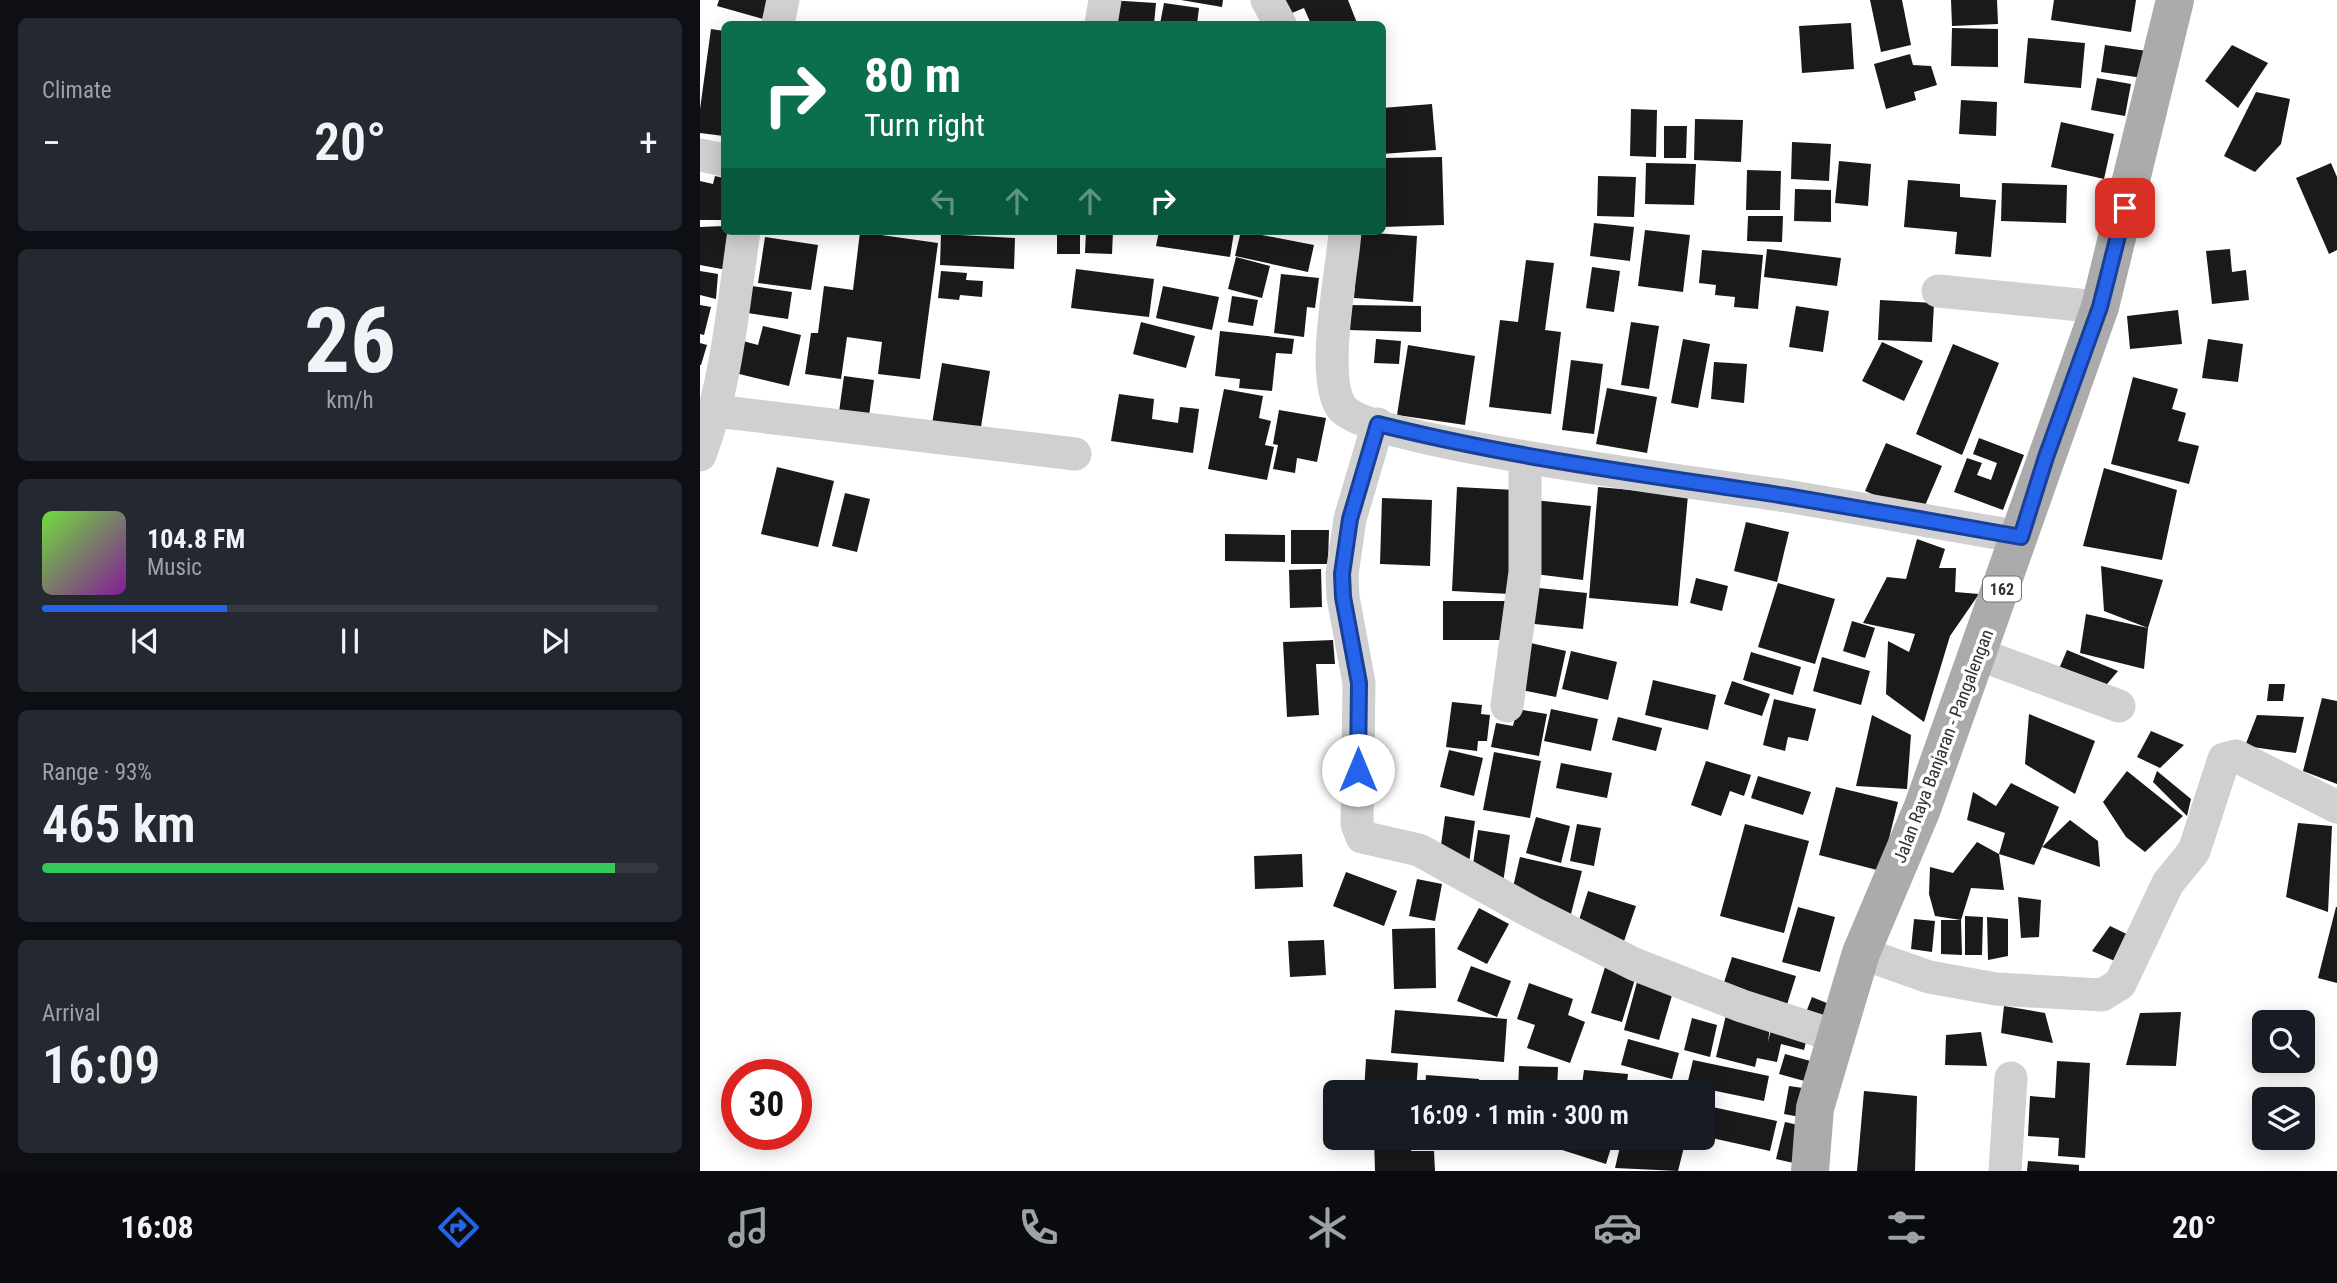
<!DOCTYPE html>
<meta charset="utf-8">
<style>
:root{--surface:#171b24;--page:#242831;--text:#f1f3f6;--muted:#9ea1a6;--line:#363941;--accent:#2563eb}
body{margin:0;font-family:"Roboto Condensed",sans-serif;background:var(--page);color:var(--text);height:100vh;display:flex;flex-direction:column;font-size:26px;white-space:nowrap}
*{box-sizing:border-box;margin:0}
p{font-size:23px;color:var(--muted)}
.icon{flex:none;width:38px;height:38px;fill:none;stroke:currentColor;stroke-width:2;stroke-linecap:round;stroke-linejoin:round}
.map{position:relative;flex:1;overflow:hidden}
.panel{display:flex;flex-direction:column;gap:18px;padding:18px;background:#0d0f14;width:700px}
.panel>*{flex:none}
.hud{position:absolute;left:21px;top:21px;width:665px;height:214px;border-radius:10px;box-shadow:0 4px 18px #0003;background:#0b6e4f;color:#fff;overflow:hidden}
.buttons{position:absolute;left:1552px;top:1010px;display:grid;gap:14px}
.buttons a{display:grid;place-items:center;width:63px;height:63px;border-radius:10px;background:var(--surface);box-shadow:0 4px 18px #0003;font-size:35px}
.speed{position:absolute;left:21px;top:1059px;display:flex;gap:14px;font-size:35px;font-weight:700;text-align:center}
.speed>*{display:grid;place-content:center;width:91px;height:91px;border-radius:50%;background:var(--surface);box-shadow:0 4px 18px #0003;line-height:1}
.speed .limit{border:10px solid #d22;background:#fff;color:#111}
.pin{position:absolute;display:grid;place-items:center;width:60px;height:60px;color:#fff;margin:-30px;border-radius:14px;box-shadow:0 4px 10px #0006}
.me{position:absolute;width:77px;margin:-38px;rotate:0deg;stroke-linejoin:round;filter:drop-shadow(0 0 5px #0008)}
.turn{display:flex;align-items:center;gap:24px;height:147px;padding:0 28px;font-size:32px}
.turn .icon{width:91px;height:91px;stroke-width:2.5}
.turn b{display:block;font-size:49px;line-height:60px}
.lanes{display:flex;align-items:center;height:66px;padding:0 28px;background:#0003;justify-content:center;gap:35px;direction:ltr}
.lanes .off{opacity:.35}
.big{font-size:52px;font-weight:600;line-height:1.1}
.panel .tile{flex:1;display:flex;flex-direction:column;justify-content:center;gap:10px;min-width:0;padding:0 24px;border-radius:10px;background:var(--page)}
.panel .dial{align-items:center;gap:0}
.dial b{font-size:91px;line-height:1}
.song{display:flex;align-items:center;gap:21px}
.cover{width:84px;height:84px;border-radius:10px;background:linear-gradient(135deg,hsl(100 70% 55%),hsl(290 70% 35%))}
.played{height:7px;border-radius:4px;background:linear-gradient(90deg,var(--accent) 30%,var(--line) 30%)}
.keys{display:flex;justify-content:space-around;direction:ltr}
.heat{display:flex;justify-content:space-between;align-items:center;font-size:38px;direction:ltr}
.charge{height:10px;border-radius:5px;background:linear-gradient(90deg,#34c759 93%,var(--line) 0)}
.trip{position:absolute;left:623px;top:1080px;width:392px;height:70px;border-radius:10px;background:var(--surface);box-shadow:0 4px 18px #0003;font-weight:600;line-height:70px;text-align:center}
.dock{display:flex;height:112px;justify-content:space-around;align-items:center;background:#090b0e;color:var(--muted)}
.dock .icon{width:49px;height:49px}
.dock .active{color:var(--accent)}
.dock b{font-size:32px;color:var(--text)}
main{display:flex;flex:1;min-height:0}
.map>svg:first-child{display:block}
.building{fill:#1a1a1a}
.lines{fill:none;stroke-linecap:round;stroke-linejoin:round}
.minor{stroke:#d0d0d0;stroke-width:33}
.primary{stroke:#ababab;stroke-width:38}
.route-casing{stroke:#184099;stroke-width:18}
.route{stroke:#2563eb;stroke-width:12}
.labels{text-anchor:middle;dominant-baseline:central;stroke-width:7;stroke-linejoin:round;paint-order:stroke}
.shield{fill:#fff;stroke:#707070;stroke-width:2}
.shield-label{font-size:16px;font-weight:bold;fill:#333}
.street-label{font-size:18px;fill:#333;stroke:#fff}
</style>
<main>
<section class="panel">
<div class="tile"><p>Climate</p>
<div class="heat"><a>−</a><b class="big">20°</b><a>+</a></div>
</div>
<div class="tile dial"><b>26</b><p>km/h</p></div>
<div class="tile">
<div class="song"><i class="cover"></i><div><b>104.8 FM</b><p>Music</p></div></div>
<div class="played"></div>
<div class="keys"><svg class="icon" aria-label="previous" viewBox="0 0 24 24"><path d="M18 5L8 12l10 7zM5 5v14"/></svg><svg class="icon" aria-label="pause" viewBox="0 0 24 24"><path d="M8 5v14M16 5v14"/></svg><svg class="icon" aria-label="next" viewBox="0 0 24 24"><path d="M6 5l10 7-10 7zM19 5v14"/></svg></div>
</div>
<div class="tile"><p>Range · 93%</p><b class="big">465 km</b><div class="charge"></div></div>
<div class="tile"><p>Arrival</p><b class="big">16:09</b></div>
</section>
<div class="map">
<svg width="1637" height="1171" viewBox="0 0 1637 1171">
<rect width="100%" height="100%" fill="#fff"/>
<path class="building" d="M19,0H76L70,21L17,6Z
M408,0L456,3L454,24H406Z
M481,0H523L522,7Z
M581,0H648L657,23L611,24L604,8L587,15Z
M1170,0H1202L1211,45L1181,52Z
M1251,0H1297L1298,24L1252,26Z
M1354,0H1436L1431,32L1351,20Z
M464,3L499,8L497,24H460Z
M1151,23L1154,69L1102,73L1099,26Z
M1252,28L1298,29V67L1251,66Z
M11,29L24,31V136L0,133V109Z
M1328,38L1385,43L1381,88L1324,83Z
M1405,45L1447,51L1443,78L1401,72Z
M1532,45L1568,63L1538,108L1505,81Z
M1210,54L1213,65L1231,66L1237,85L1214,92L1216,100L1186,109L1174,64Z
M1397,78L1431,84L1425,116L1391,110Z
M1556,92L1590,99L1581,144L1555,172L1524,156Z
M1261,100L1297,102L1296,136L1259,134Z
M732,104L736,150L682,154V108Z
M931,109L957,110L956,157L930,156Z
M995,119L1043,120L1041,162L994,160Z
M1361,122L1414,134L1404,179L1351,167Z
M964,126H987L986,158H964Z
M1092,142L1131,144L1129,181L1091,179Z
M742,157L744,225L682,227V158Z
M1139,161L1171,164L1168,206L1135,203Z
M946,163L996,164L994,205L945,204Z
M1631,163L1637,177V250L1629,254L1596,178Z
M1047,170L1081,171L1080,210H1046Z
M15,176L24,178V220H0V181L13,184Z
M898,176L936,177L934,217L897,216Z
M1208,180L1260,184V197L1296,200L1291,257L1255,254L1257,232L1204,227Z
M1302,183L1367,185L1366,223L1301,221Z
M1095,189L1131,190V222L1094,221Z
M1048,216H1083L1082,242L1047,241Z
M894,223L934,227L930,261L890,256Z
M24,226V231H27V270L0,265V227Z
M945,230L990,235L983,292L938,286Z
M357,231H380V254H357Z
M386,231H413L412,254L385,253Z
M459,231L534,232L530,257L456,246Z
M541,231L614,245L608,272L535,256Z
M160,232L238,243L220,379L178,374L182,342L147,337L141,379L105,374L111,333H118L124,286L153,290Z
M659,232L717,236L713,302L654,298Z
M241,234L315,238L314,269L240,265Z
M65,237L118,245L111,290L58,283Z
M1067,249L1141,258L1137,286L1064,277Z
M1530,249L1532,272L1546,270L1549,300L1512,304L1506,251Z
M1002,250L1063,255L1058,309L1034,307L1035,297L1015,295L1016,285L999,283Z
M536,257L570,266L562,298L528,289Z
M826,260L854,263L845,330L861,332L851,414L789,407L800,320L818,322Z
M892,267L920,271L914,312L886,308Z
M376,269L454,279L449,317L371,308Z
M0,271L18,274L16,299L0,295Z
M241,271L267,273L266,280L283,281L282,297L260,295L259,300L238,298Z
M581,274L619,278L615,308L607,307L604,337L574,333Z
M45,285L92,292L88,319L41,312Z
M463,286L519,297L512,330L456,318Z
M532,296L558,300L553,326L528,322Z
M1180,300L1234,303L1232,342L1178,340Z
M0,305L11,307L4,335L0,334Z
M647,305L721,306V332L647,330Z
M1096,306L1129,311L1123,352L1089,347Z
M1478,310L1482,344L1430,349L1427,316Z
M441,322L495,336L486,368L433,354Z
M931,322L959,326L949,389L921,385Z
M63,326L101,335L89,386L35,373L43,341L58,345Z
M520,331L594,339L592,354L576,353L572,391L539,388L540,379L515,376Z
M676,339L701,341L699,364L674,363Z
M983,339L1010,344L998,408L971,403Z
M1508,339L1543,344L1538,382L1502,378Z
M1182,342L1223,361L1204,401L1162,381Z
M0,343L7,345L1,365H0Z
M1253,344L1299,363L1262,455L1216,434Z
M708,345L775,356L765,425L697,415Z
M871,360L903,364L894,434L862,430Z
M1014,362L1047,364L1044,403L1011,399Z
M242,363L290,371L280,433L232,424Z
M144,376L174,380L169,416L139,412Z
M1433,377L1478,389L1472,409L1486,413L1478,441L1499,446L1489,484L1411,464Z
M907,388L957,397L947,453L896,444Z
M524,389L563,396L559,418L571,421L565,445L574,447L567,480L508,469Z
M419,394L454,399L452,419L478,423L480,407L499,409L493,453L411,441Z
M579,410L626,418L617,462L597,458L595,473L573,469L578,445L573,444Z
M1279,438L1324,455L1303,510L1254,492L1267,458L1282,463L1277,475L1291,480L1297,463L1273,454Z
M1186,443L1242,466L1221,515L1165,491Z
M77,467L134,481L118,547L61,534Z
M1404,468L1477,490L1462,560L1383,546Z
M757,487L815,490L810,594L752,591Z
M898,487L988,495L978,606L889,598Z
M145,493L170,499L157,552L132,546Z
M682,498L732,500L730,566L680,564Z
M834,500L891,506L883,580L827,573Z
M1046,522L1089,532L1077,582L1034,571Z
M591,530H629L628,564H591Z
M525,534L585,535V562L525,561Z
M1217,539L1245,549L1239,568H1256L1255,592L1279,594L1250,636L1224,722L1186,694L1188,641L1209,652L1215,634L1163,623L1187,577L1206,579Z
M1401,566L1463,580L1448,628L1404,611Z
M621,569L622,607L590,608L589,570Z
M996,578L1028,586L1022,611L990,603Z
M1078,583L1135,599L1115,664L1058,647Z
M829,587L887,593L883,629L825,623Z
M743,601H809V640H743Z
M1386,614L1448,628L1444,669L1380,653Z
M1152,621L1175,628L1165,658L1143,651Z
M633,640L635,664H616L619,715L587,717L583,642Z
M822,641L866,651L856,697L812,688Z
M1367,650L1418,671L1402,690L1359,669Z
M871,651L917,662L908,700L862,689Z
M1051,652L1101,667L1093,695L1043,680Z
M1122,657L1170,671L1161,705L1113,691Z
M953,680L1016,695L1008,730L945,715Z
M1032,681L1070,694L1062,716L1024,704Z
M1569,684H1585L1583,701H1567Z
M1622,698L1637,701V784L1603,771Z
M1074,699L1116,709L1108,741L1088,737L1085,751L1063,745Z
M752,702L782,705L781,714L790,715L787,741H778L777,751L746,747Z
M817,709L847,714L839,756L791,747L796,723L813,726Z
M851,709L898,719L891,751L844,741Z
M1329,714L1395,741L1375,794L1325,764Z
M1172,715L1211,735L1207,789L1156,786Z
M1557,715L1604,717L1596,753L1545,746Z
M918,717L962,728L956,751L912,740Z
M1451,731L1484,745L1460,768L1437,757Z
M749,750L783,758L774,796L740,787Z
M794,752L841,761L830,818L783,810Z
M1006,761L1051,775L1044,796L1030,791L1021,816L991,805Z
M861,763L912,773L907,798L856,788Z
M1427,771L1483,816L1445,852L1426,837L1403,802Z
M1457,771L1491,799L1487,816L1453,782Z
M1058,776L1111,792L1103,815L1051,798Z
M1311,783L1359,807L1342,847L1370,820L1398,841L1400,867L1342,847L1334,865L1299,854L1305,833L1267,820L1273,792L1296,806Z
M1136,787L1198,802L1181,871L1119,855Z
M745,816L775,821L769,863L739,859Z
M836,817L870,826L861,863L826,853Z
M1598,823L1632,826L1628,912L1586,897Z
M877,824L901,828L894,866L870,861Z
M1045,824L1109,841L1084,933L1020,916Z
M778,830L810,835L803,883L771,878Z
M1277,842L1299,854L1304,890L1271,888L1261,920L1262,955L1241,954V920H1261L1235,916L1229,894L1230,867L1253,873Z
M602,854L603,887L555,889L554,856Z
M820,857L882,871L871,914L810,900Z
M646,872L697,891L684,926L633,906Z
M717,879L742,884L735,921L709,916Z
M888,891L936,906L922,947L875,933Z
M1318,897L1341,900L1339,937L1321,938Z
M1098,907L1135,917L1120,972L1082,962Z
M1636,907H1637V983L1618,978Z
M779,908L809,924L787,964L757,949Z
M1265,916L1283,917L1282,955H1265Z
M1287,917L1308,919V956L1288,960Z
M1214,919L1235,921L1232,952L1211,949Z
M1410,926L1435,938L1417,962L1392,951Z
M735,928L736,988L694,989L692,929Z
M624,940L626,975L590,977L588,941Z
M1032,957L1096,976L1085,1011L1021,992Z
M771,966L811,981L797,1017L757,1001Z
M905,967L936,976L922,1022L891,1013Z
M937,982L973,992L959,1040L924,1030Z
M829,983L873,999L868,1015L885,1022L870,1063L827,1048L835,1025L817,1019Z
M1112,997L1134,1006L1127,1024L1105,1015Z
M1304,1006L1345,1013L1353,1043L1301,1033Z
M695,1010L807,1019L804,1062L691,1053Z
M1481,1012L1476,1066L1426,1065L1440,1013Z
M1026,1015L1070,1027L1068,1042L1073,1021L1109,1030L1104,1050L1081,1044L1077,1062L1057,1058L1055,1067L1016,1057Z
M992,1018L1017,1025L1010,1057L984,1050Z
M1281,1032L1287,1066L1245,1065L1246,1035Z
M928,1039L979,1053L972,1079L921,1065Z
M1085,1054L1114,1062L1108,1082L1079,1074Z
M666,1059L718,1063L716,1092H664Z
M993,1060L1069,1076L1064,1101L987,1085Z
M1357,1061L1390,1063L1385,1158L1358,1156L1359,1138L1328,1136L1330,1096L1355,1098Z
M819,1066L858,1067L857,1092H818Z
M884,1070L928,1074L926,1092H881Z
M726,1075L779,1079L778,1092H725Z
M1089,1086L1110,1089L1105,1118L1084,1114Z
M1164,1091L1217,1096L1215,1171H1157Z
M1008,1106L1077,1121L1070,1151L1003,1136Z
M1085,1122L1107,1127L1098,1164L1076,1159Z
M674,1138H711V1151H734L735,1171H675Z
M722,1138H776L775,1144L722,1140Z
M862,1138H914L906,1164L859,1149Z
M922,1138H944L984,1147L978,1171L915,1168Z
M1328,1161L1379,1165V1171H1327Z"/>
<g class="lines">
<path class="minor" d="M567,0L580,24
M78,24L83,0
M401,24L405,0
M0,155L24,160
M645,231C643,270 619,377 642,408C670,443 1023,486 1086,496C1165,509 1243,524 1321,537
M1238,291L1400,307
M16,411L375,454
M678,424L650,519L642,574L643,597L659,683L657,824L662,837L719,850L831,912L934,964L1042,1006L1136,1036
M0,455C27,383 33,307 44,231
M1278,654L1419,706
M807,706L825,572V457
M1161,953L1229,977L1296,989L1402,995L1420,984L1468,883L1494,851L1524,759L1536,756L1637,807
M1305,1171L1311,1078"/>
<path class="primary" d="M1110,1171L1115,1108L1161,953L1222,809L1400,307L1475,0"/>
</g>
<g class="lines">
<defs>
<path id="route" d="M658,770L659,683L643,597L642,574L650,519L678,424C813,458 949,475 1086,496C1164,509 1243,523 1321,537L1346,457L1400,307L1425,208"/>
</defs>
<use href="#route" class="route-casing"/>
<use href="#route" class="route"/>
</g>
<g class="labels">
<rect class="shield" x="1283" y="576.5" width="38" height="25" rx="5"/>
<g class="shield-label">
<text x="1302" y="589">162</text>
</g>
<g class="street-label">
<text transform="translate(1243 746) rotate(-69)">Jalan Raya Banjaran - Pangalengan</text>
</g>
</g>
</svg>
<div class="buttons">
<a><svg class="icon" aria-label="search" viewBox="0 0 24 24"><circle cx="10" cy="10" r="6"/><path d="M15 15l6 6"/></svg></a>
<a><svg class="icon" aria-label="layers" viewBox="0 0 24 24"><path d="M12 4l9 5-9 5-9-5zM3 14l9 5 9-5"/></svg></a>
</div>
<div class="speed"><div class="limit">30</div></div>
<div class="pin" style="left:1425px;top:208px;background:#d93025"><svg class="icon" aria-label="arrive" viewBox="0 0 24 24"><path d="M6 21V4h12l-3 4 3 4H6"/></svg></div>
<svg class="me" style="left:658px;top:770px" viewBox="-20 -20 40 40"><circle r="19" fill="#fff"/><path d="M0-13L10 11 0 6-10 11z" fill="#2563eb"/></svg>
<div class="trip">16:09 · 1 min · 300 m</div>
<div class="hud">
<div class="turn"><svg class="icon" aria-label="right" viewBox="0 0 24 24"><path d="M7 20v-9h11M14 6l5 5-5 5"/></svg><div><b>80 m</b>Turn right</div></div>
<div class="lanes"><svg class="icon off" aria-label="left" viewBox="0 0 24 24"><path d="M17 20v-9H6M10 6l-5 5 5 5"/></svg><svg class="icon off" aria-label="ahead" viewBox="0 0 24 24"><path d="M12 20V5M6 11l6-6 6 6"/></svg><svg class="icon off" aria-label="ahead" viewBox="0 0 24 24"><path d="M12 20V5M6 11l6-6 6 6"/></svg><svg class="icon" aria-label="right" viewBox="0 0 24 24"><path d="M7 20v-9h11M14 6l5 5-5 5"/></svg></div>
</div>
</div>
</main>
<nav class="dock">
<b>16:08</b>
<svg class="icon active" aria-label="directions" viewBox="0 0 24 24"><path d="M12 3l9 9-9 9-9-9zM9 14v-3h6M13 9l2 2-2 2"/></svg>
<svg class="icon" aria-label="music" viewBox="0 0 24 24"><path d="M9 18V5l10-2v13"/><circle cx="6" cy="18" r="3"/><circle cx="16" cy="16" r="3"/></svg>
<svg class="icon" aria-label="phone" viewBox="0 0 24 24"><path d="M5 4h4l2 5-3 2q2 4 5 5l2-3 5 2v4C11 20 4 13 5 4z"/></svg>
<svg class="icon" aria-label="climate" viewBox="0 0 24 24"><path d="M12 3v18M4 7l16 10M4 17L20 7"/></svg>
<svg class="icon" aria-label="car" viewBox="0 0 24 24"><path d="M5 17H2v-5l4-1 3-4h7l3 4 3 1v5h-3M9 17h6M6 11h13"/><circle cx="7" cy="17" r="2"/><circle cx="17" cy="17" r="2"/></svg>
<svg class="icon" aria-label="filters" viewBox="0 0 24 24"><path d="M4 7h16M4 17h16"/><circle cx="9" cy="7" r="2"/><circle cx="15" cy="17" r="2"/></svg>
<b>20°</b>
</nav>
